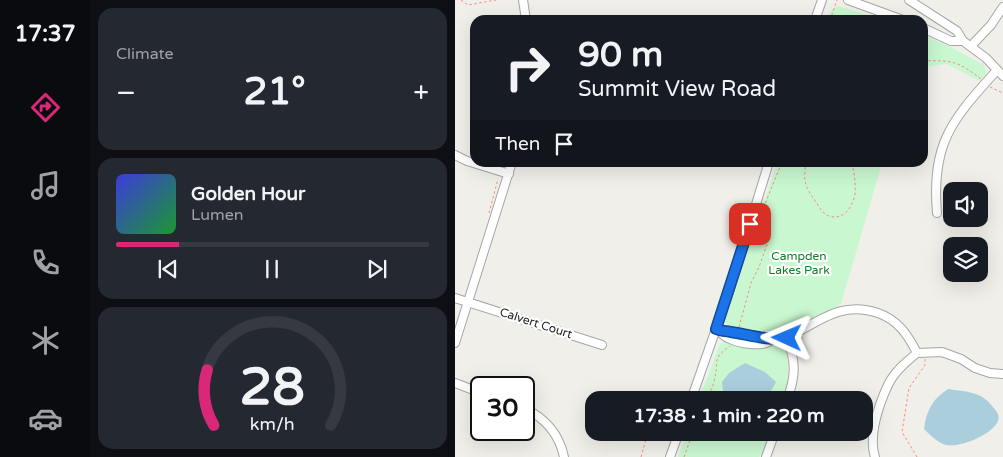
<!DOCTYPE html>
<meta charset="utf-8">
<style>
:root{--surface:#171b24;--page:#242831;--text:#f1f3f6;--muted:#9ea1a6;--line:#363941;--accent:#db2777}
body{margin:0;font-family:"Varela Round",sans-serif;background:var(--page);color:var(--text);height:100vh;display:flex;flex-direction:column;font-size:19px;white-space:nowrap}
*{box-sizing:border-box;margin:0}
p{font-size:16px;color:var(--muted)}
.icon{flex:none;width:28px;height:28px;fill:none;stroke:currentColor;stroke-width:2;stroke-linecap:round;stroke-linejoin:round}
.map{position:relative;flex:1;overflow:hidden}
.panel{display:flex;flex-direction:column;gap:8px;padding:8px;background:#0d0f14;width:365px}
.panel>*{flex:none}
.banner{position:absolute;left:15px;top:15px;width:458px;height:152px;border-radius:15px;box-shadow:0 5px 20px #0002;background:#171b24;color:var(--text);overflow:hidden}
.buttons{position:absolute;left:488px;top:182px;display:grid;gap:10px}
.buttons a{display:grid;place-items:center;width:45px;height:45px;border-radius:10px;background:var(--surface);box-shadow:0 5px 20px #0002;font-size:25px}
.speed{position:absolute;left:15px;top:376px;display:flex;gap:10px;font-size:25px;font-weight:700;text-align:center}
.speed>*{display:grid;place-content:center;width:65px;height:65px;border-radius:50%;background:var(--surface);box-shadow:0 5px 20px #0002;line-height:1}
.speed .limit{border:2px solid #111;border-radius:8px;background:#fff;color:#111}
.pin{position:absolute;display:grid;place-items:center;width:42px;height:42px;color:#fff;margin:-21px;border-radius:10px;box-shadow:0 2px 8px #0006}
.me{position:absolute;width:55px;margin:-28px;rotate:271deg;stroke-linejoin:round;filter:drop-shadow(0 0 4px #0008)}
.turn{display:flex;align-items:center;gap:18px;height:105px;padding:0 25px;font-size:22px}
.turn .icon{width:65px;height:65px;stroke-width:2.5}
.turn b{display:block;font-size:35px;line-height:42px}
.then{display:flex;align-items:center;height:48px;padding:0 25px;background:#0003;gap:10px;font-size:19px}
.big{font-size:38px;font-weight:800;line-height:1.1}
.panel .card{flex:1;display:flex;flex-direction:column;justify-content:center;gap:8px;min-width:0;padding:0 18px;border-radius:15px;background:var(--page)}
.panel .dial{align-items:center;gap:0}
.dial svg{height:130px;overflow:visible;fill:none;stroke:var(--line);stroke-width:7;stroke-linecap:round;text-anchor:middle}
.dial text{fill:var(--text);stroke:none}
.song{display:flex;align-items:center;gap:15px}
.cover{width:60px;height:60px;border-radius:8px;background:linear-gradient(135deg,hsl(240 70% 55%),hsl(130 70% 35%))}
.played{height:5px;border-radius:2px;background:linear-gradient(90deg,var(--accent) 20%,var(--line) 20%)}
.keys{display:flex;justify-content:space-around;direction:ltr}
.heat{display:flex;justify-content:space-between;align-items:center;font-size:28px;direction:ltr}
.trip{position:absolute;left:130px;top:391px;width:288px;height:50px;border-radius:15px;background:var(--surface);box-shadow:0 5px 20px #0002;font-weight:800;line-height:50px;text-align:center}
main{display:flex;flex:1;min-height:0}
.dock{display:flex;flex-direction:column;width:90px;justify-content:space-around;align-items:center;background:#090b0e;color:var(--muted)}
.dock .icon{width:35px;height:35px}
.dock .current{color:var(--accent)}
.dock b{font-size:22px;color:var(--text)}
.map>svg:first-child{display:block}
.park{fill:#c9f8d0}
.water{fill:#abcedd}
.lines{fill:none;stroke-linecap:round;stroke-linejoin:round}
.minor-casing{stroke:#a6a6a6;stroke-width:10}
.path{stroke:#f58d76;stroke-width:1;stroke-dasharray:2.5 2.5;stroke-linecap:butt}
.minor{stroke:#fff;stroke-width:8}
.route-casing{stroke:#114b97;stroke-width:12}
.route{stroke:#1a73e8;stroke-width:9}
.labels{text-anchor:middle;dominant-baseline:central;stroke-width:4.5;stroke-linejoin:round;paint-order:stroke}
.park-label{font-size:12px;fill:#107f22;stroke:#fff}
.street-label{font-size:12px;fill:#222;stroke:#fff}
</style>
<main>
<nav class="dock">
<b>17:37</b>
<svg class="icon current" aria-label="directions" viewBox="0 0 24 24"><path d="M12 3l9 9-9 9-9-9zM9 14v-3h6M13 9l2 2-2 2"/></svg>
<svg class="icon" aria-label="music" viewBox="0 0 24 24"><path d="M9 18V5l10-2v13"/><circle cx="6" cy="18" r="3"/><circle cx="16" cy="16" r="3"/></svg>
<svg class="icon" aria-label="phone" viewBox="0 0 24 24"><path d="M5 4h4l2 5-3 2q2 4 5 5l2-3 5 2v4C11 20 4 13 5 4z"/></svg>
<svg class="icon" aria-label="climate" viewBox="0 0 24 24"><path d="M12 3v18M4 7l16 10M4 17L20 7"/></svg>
<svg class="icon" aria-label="car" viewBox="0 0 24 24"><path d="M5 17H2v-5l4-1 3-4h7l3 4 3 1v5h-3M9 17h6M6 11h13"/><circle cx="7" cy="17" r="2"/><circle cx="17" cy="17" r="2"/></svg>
</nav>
<section class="panel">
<div class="card"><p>Climate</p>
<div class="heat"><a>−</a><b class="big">21°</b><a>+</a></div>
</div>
<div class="card">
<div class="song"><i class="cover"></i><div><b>Golden Hour</b><p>Lumen</p></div></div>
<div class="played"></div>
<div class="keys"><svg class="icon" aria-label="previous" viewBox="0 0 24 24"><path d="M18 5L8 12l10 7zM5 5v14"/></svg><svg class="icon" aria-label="pause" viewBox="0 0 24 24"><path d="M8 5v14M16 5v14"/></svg><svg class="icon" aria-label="next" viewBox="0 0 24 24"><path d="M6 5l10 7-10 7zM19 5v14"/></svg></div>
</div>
<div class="card dial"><svg viewBox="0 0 100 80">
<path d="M14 69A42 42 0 1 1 86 69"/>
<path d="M14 69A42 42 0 0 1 10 35" stroke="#db2777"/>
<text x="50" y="56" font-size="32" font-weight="700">28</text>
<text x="50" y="72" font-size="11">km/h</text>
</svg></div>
</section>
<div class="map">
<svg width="548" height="457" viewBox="0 0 548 457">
<rect width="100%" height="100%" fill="#f1efe9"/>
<path class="park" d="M383,6L431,20H372L375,11Z
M468,35L494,46L529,65L531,74L524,81L492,64L470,67L468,71Z
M322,163H427L386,304L339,327L322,332L275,329L270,321Z
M270,341L299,348L325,345L330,349C335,370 334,380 327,400H244L264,345Z
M232,433V432L316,433L310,450L304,457H223Z"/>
<path class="water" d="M290,363L310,372L321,382L311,400H269L267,382L274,373Z
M493,389C512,392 526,391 538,407C542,412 545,415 543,421C537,435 502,450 488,444C481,441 474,434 469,429C471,412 477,399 493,389Z"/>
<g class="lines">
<defs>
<path id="minor" d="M68,0L71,20
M393,0L448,20
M454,0L502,31L508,41L531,58L548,76
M360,20L367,0
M468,28L496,41H508
M516,46L536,25L548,7
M0,155L12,161L54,174
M482,213C476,142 498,119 542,70
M0,298L147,345
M261,329C266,332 268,336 273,338C282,343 296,345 306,344C312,344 315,341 320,339C324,339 328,339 331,338C337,336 343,331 348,329C374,314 393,303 423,313C443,320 453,335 462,353
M267,332C273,331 311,337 317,340
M332,338C341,362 341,376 332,400
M0,343L57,162
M462,353L487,352L506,359L520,368L535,373L548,374
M0,383L26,393
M236,400L274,292L314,162
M69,408C90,418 104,433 109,457
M215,457L224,432
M311,457L320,432
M420,457C413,436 424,404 433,385C439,372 451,362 462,353"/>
</defs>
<use href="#minor" class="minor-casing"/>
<path class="path" d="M6,0L13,5L41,0
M375,20L382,0
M468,61C497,60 503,61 526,79
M535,87L548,93
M351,162C348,182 350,187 361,202C364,207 368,214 374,216C389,221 398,206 400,194C401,183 399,173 397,162
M34,213L43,179
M284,327L296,283L304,267L314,239L315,231L310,204L327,162
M252,400C254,393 258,388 259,381C265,361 255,360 275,346
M186,457L193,432
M229,457L238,432
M462,457L447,432L454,388L470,365V359"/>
<use href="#minor" class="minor"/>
</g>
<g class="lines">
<defs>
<path id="route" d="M295,224L261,329C267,332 270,330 276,332C295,335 313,341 332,338"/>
</defs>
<use href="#route" class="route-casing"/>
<use href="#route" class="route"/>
</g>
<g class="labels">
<g class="park-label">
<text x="344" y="256">Campden<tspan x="344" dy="14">Lakes Park</tspan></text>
</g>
<g class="street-label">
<text transform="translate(81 323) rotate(18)">Calvert Court</text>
</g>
</g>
</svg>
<div class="buttons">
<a><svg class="icon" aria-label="sound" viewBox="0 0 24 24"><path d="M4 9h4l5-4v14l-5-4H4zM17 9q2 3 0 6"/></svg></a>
<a><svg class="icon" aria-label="layers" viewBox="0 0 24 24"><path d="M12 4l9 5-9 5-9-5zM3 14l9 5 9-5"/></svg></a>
</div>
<div class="speed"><div class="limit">30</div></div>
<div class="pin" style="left:295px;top:224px;background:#d93025"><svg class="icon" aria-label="arrive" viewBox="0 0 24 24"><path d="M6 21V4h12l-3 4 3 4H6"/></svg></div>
<svg class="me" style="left:332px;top:338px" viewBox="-20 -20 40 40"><path d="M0-17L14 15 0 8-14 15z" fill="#1a73e8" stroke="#fff" stroke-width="4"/></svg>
<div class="trip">17:38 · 1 min · 220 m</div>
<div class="banner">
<div class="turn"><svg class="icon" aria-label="right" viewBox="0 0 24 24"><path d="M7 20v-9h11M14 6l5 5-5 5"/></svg><div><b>90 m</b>Summit View Road</div></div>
<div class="then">Then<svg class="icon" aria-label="arrive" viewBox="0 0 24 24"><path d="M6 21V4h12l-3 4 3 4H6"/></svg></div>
</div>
</div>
</main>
